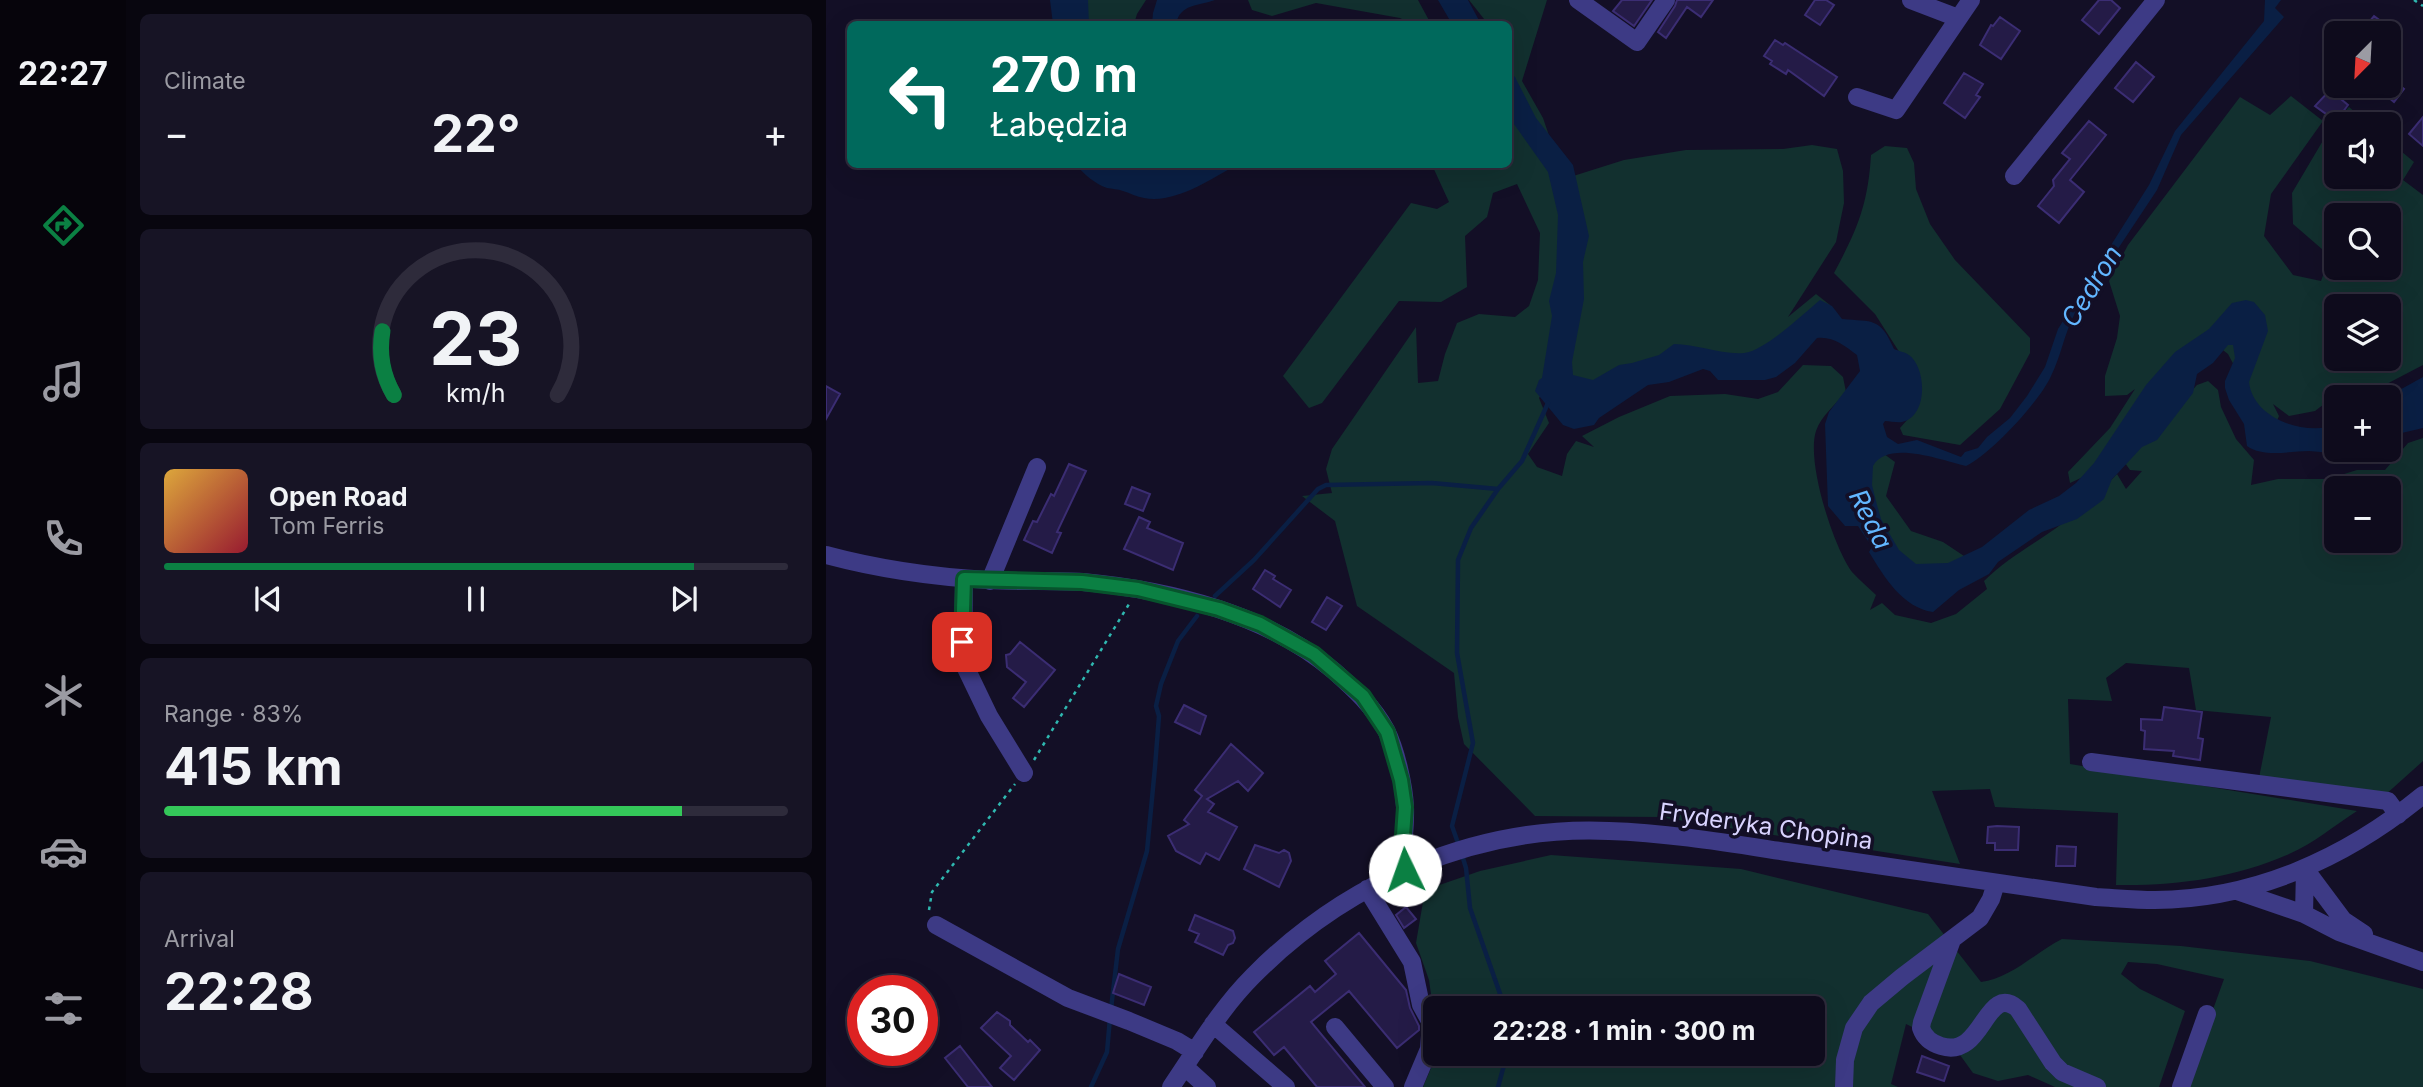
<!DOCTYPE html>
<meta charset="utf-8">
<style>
:root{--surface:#0e0b1c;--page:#171425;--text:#f1f3f6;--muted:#9b9ba3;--line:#2e2b3b;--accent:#0b8043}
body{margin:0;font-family:Inter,sans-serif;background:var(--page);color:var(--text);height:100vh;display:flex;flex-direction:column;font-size:26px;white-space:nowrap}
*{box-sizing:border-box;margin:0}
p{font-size:23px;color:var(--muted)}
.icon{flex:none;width:38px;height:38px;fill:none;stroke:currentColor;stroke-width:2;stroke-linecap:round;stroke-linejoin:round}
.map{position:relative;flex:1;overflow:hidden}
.panel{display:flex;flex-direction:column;gap:14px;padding:14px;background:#08060f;width:700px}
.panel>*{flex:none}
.top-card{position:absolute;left:21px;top:21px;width:665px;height:147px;border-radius:10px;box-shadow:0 7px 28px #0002,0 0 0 2px var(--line);background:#00695c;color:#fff;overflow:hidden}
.needle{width:46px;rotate:204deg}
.fabs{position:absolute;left:1498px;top:21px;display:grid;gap:14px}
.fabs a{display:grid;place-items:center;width:77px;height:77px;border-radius:10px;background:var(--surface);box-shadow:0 7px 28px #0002,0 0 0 2px var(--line);font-size:35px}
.speed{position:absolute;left:21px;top:975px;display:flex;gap:14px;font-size:35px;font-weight:700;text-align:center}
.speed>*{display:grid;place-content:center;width:91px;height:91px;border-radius:50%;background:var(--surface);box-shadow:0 7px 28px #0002,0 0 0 2px var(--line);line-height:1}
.speed .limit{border:10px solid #d22;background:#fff;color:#111}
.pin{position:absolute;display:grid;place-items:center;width:60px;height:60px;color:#fff;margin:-30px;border-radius:14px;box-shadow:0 4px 10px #0006}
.me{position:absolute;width:77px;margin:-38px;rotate:357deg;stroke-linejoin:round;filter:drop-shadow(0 0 5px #0008)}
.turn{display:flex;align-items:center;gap:24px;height:147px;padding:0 28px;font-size:32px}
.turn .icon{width:91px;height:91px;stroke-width:2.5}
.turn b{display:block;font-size:49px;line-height:60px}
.big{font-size:52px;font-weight:700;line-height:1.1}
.panel .card{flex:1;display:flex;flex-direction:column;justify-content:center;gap:10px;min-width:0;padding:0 24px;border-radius:10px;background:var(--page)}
.panel .dial{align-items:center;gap:0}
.dial svg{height:182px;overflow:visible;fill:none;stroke:var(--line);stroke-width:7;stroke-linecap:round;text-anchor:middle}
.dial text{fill:var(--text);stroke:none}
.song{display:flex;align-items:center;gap:21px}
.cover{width:84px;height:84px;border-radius:10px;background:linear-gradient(135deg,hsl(40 70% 55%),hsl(350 70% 35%))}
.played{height:7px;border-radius:4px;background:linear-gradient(90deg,var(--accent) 85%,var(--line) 85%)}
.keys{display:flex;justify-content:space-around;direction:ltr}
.heat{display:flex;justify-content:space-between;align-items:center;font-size:38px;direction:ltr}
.charge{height:10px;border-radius:5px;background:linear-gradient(90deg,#34c759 83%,var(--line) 0)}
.trip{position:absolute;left:597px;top:996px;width:402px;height:70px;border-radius:10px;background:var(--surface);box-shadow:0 7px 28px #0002,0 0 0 2px var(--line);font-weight:700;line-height:70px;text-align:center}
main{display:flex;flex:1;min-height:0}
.menu{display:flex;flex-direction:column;width:126px;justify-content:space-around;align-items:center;background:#06040b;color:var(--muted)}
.menu .icon{width:49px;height:49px}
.menu .selected{color:var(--accent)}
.menu b{font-size:32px;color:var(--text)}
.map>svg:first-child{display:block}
.green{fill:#12302f;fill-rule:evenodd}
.water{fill:#0a1f44}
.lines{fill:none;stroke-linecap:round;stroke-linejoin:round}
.stream{stroke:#0a1f44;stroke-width:4.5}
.building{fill:#241b47;stroke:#3b2d73;stroke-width:2}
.path{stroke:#2fb8b0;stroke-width:2.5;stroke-dasharray:3.5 5;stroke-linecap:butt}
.minor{stroke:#3d3a85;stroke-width:18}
.route-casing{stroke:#07532c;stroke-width:18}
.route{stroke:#0b8043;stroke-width:12}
.labels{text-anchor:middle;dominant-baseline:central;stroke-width:7;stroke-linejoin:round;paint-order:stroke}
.street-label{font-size:24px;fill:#d9d4ff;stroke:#130f26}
.water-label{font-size:26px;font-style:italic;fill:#62b6ff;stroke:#130f26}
</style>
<main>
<nav class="menu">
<b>22:27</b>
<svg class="icon selected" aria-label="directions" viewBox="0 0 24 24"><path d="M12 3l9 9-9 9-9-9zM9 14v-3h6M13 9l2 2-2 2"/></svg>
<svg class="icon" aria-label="music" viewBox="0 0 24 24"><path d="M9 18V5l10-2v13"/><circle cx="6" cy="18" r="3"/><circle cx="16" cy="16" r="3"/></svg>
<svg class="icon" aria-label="phone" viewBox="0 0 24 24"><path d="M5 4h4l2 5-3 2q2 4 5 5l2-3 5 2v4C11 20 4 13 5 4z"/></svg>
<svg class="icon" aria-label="climate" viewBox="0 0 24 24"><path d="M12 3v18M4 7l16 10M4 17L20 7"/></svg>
<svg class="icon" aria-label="car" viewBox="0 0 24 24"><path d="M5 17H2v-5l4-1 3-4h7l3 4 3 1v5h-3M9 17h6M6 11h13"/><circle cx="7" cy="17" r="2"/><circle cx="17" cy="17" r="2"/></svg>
<svg class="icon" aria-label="filters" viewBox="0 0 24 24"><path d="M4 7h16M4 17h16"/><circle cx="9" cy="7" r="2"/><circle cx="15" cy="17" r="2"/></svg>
</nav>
<section class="panel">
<div class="card"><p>Climate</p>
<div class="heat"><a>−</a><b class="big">22°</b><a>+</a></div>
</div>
<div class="card dial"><svg viewBox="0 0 100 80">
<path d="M14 69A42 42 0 1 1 86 69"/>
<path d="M14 69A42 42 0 0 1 9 41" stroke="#0b8043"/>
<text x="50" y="56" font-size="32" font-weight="700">23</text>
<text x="50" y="72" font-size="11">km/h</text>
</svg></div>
<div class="card">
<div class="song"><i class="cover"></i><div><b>Open Road</b><p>Tom Ferris</p></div></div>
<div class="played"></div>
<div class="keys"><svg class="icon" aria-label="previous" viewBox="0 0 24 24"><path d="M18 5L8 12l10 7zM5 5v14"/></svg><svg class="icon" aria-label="pause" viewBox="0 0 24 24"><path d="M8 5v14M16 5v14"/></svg><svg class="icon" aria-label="next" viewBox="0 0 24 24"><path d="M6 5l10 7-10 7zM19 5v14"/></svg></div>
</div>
<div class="card"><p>Range · 83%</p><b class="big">415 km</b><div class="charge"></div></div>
<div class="card"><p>Arrival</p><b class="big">22:28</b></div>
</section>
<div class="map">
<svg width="1597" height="1087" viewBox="0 0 1597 1087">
<rect width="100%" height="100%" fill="#130f26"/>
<path class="green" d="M251,0H320L311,14L308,24H262Z
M422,0H592L605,24H586L574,18L490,3L446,16L426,10Z
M643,0H721L696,81L717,118L732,162L741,178L798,160L860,150L957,149L986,145L1011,149L1017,171L1018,203L1010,242L962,317L990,294L1004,305L957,346L766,388L727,378L713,398L723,423L702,454L711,467L736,476L741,454L750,441L768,447L756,436L793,417L844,396L899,394L932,399L952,392L977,365L1005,366L1017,377L1020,392C1010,404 995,416 990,431C980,461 1007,546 1026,572C1033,580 1042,587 1050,595L1044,610L1056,603L1069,615L1105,623L1130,614L1161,589L1158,581C1177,562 1198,550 1220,535C1246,518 1269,497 1291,474L1300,489L1316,471L1304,470L1299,463L1371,385L1382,381L1392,390L1395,407L1410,439L1428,460L1425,485L1452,479H1502L1531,470H1559L1582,443L1597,438V761L1558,796L1433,778L1445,717L1370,710L1363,668L1300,663L1280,678L1286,701L1242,699L1244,764L1531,811C1509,825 1487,844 1463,854C1408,878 1350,886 1290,885L1292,813L1169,807L1164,789L1106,791L1134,864L833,817L709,816L638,744L632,717L628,673L531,606L509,521L476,496L506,493L500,469L506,449L590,327L592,383L612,381L619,354L631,323L653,314L689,317L703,306L712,280L714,233L691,184L667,193L661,217L639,236L641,287L615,302L573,301L496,403L483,408L457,376L585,203L611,209L623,202L606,165L682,164L683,68L688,66L683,57L682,24H662ZM1510,488H1563V541H1510Z
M1465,96L1497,121L1445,194L1438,236L1467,275L1495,281L1504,256L1467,224L1466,193L1505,127L1523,107L1543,124H1510V177H1563V141L1588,162L1577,180L1597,195V365L1549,390L1515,391L1489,411L1463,416L1447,404L1453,416L1449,425L1434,415L1402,354L1389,344L1257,477L1244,483L1242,472L1284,428L1309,389L1301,395L1279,396V376L1291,338L1294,316L1283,281L1302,245L1414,97L1444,115ZM1510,215H1563V268H1510ZM1510,306H1563V359H1510Z
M1059,146L1081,148L1088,163L1090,189L1104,224L1129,260L1204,338V353L1174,409L1134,445L1077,435L1074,428L1090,410L1095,386L1049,314L1008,273C1031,230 1042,205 1045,155Z
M1036,438L1069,462L1060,496L1085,531L1117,542L1138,556L1124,575L1076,585L1019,458Z
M725,855L915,869L1102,914L1155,982C1184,979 1210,952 1236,939L1355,946L1484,961L1597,989V1087H1359L1398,979L1331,964L1302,962L1295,974L1314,989L1359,1011L1333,1087H1229L1202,1075L1172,1081L1147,1073L1129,1048L1080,1024L1065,1084L1072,1087H597L611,1054H987V1008H609V1022L603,980L590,943L599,890L654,871Z"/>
<path class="water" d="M224,0H262L263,24H227Z
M331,0H389C372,6 354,4 350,24H326L327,13Z
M612,0H642L655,24H626Z
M1439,0H1455L1449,8L1458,17L1355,135L1331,190L1248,315C1238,335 1235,356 1225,376C1214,401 1164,455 1140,466C1117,461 1062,439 1047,466L1046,485L1051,505L1055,519L1073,550L1090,564L1122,563L1156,547L1203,510L1233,496L1250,483L1268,463L1320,385L1349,352L1383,329L1406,303L1420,300L1428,302L1439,315L1442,331L1423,382C1427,419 1479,436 1510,425V450H1523C1509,455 1497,452 1483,451C1464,451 1438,458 1421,446L1418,424L1403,400L1399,388V381L1409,358L1407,345H1402L1387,363L1371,374L1367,393L1331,440L1316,447L1292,473L1286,479L1278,499L1273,503L1251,519L1216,532L1172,562L1163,574L1133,590L1107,612C1077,608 1058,577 1043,552L1046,547L1032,526H1019L1002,506L999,424L1003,412L1034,371L1031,355C1019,346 1007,336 991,338L969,363L950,377L939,380H892L884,371L877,369L843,382L822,385L773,418L768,425L748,429L737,425L709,391L713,380L716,378L726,316L723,301L730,273L732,215L722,172L683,117V71L689,77L710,118L747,165L763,236L757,262L758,299L746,362L747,375L767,380L793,365L806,363L833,355L848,344C871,344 895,355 918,353C940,350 977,314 994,300L1006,306L1016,319C1047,322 1054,317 1068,349C1072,351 1079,352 1083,355C1101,368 1102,417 1076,422C1071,423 1064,421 1059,421L1057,424L1061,437L1072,444L1091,440L1135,457L1139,452L1152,448L1161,437L1184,418L1201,396L1219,367L1232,329L1323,185L1349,131L1438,21Z
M314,165C328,172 339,167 353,164C371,161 392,164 411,165C384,179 350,204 318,198C311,197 304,193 297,191C292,189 286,189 281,188C269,184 258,174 250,165Z
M1597,377V428L1563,436V397H1561Z"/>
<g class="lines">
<path class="stream" d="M389,596L428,560L492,489L500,485L606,483L672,489
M633,846L626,826L647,743L631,653L632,560L645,528L672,489L696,461L722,403
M636,855L640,868L644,908L679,1008
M285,1009L292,949L321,851L329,767L333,716L330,706L335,684L352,641L371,616
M265,1087L281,1052L284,1018
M672,1087L681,1054"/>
</g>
<path class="building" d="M796,0H826L808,26L787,11Z
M851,0H887L875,17L861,7L840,38L832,32L849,6Z
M989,0H1000L1008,5L994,25L979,15Z
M1273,0H1285L1294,8L1273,34L1256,20Z
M1548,16L1571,33H1534Z
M1174,17L1194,31L1175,59L1154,45L1165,25L1167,26Z
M949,40L957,45L959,43L1011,77L998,96L962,70L960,74L944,64L946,61L938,56Z
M1310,62L1328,77L1307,102L1289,88Z
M1138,73L1157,84L1150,95L1154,97L1139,118L1118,103Z
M1563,77L1578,89L1568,102L1549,86H1563Z
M1504,90L1522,105L1510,121L1489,106Z
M1597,117V146L1583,134Z
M1263,121L1280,135L1244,180L1258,192L1233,223L1212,206L1228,186L1227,180L1244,159L1236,153Z
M0,386L14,394L0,419Z
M243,464L260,471L231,532L235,533L226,553L198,540L207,521L211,522L225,494L228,496Z
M306,487L324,494L317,511L299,504Z
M313,517L324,522L321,528L357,543L347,570L298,549Z
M439,570L449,576L447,579L465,590L454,607L427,589Z
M501,597L516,606L500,630L486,622Z
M194,642L229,670L198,707L187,698L200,682L181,667L180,655L184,654Z
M358,705L380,716L374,734L349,722Z
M1338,707L1376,712L1372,738L1377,739L1374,760L1347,756L1348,751L1318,749L1319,731L1315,730V719L1336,720Z
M405,744L437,773L422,791L412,781L381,799L388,804L382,812L411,827L393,860L380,853L374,864L350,851L342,836L363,824L358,820L376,796L369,790Z
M1171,826L1193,827L1192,850H1169V843H1161L1162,827Z
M429,845L453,853L458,850L463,853L465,861L453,887L418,869Z
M1231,846L1250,847L1249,866H1230Z
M580,907L590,919L578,928L570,915Z
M369,915L407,931L409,938L407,943L402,945L397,955L369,942L373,934L363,930Z
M533,933L580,990L584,1008L593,1026V1030L571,1048L523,991L485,1022L539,1087H491L458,1047L448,1055L428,1032L484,986L489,992L510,974L499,961Z
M293,974L325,987L318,1005L287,993Z
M171,1012L184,1021V1025L202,1042L204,1040L214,1050L188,1080L174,1068L185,1056L155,1028Z
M134,1046L166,1087H142L119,1058Z
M1096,1056L1123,1066L1118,1081L1091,1072Z"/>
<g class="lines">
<path class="path" d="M1588,0L1597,6
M208,760L303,604
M103,910L106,892L189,784"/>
<path class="minor" d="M752,0L811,42L840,0
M1085,0L1132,18
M1031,97L1070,110L1145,0
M1188,176L1330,0
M0,555C52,569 108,577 162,580C194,582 226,580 257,582C344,590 441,614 508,671C528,689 547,706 560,730C570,750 578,785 579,807C580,829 575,849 578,870
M138,579L137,662L163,716L198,773
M164,581L211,467
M1265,762L1562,801L1572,815
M1479,869L1517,920L1538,934
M541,889L586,962L595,1005L605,1023L603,1049L587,1087
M1411,891L1478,914L1513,932L1597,962
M1478,914L1479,869
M110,925L242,998L303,1021L351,1041L369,1052
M1126,940L1096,1022L1095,1028C1098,1037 1105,1043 1115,1046C1158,1060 1159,981 1192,1009L1227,1063L1236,1072L1271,1087
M387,1024L460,1087
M509,1027L559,1087
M359,1067L381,1087
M345,1087C371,1049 394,1009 427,976C520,882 649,825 783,831C843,833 902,843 961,852C1064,867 1167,882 1270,897C1289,898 1309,900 1329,900C1429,899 1520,858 1597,795
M1018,1087L1019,1060L1028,1028L1045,1003L1076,977L1154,918L1165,899L1170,883
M1355,1087L1381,1014"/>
</g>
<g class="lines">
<defs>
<path id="route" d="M136,642L138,579L256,582L312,589L393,609L434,624L488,654L537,696L561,732L575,780L579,807L576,850L579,870"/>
</defs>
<use href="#route" class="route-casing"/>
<use href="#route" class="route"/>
</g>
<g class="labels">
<g class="street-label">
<text transform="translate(940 826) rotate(8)">Fryderyka Chopina</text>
</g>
<g class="water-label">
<text transform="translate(1265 286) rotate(-58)">Cedron</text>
<text transform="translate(1045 519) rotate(63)">Reda</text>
</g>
</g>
</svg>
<div class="fabs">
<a><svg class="needle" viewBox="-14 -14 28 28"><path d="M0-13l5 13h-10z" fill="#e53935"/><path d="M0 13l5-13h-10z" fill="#9b9ba3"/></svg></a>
<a><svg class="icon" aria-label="sound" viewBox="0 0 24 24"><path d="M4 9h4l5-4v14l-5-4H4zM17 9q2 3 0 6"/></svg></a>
<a><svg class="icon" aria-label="search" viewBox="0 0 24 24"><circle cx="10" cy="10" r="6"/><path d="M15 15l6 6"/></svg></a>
<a><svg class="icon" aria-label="layers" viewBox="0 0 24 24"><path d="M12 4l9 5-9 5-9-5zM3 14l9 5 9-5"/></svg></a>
<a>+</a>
<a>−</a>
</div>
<div class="speed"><div class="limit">30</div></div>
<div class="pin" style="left:136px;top:642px;background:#d93025"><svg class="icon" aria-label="arrive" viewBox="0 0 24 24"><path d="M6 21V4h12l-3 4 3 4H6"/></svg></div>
<svg class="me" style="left:579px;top:870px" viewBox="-20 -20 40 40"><circle r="19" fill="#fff"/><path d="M0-13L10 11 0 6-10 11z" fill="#0b8043"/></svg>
<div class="trip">22:28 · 1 min · 300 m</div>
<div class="top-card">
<div class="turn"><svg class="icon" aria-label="left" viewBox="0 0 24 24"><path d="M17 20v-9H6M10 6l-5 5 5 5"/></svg><div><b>270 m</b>Łabędzia</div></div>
</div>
</div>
</main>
